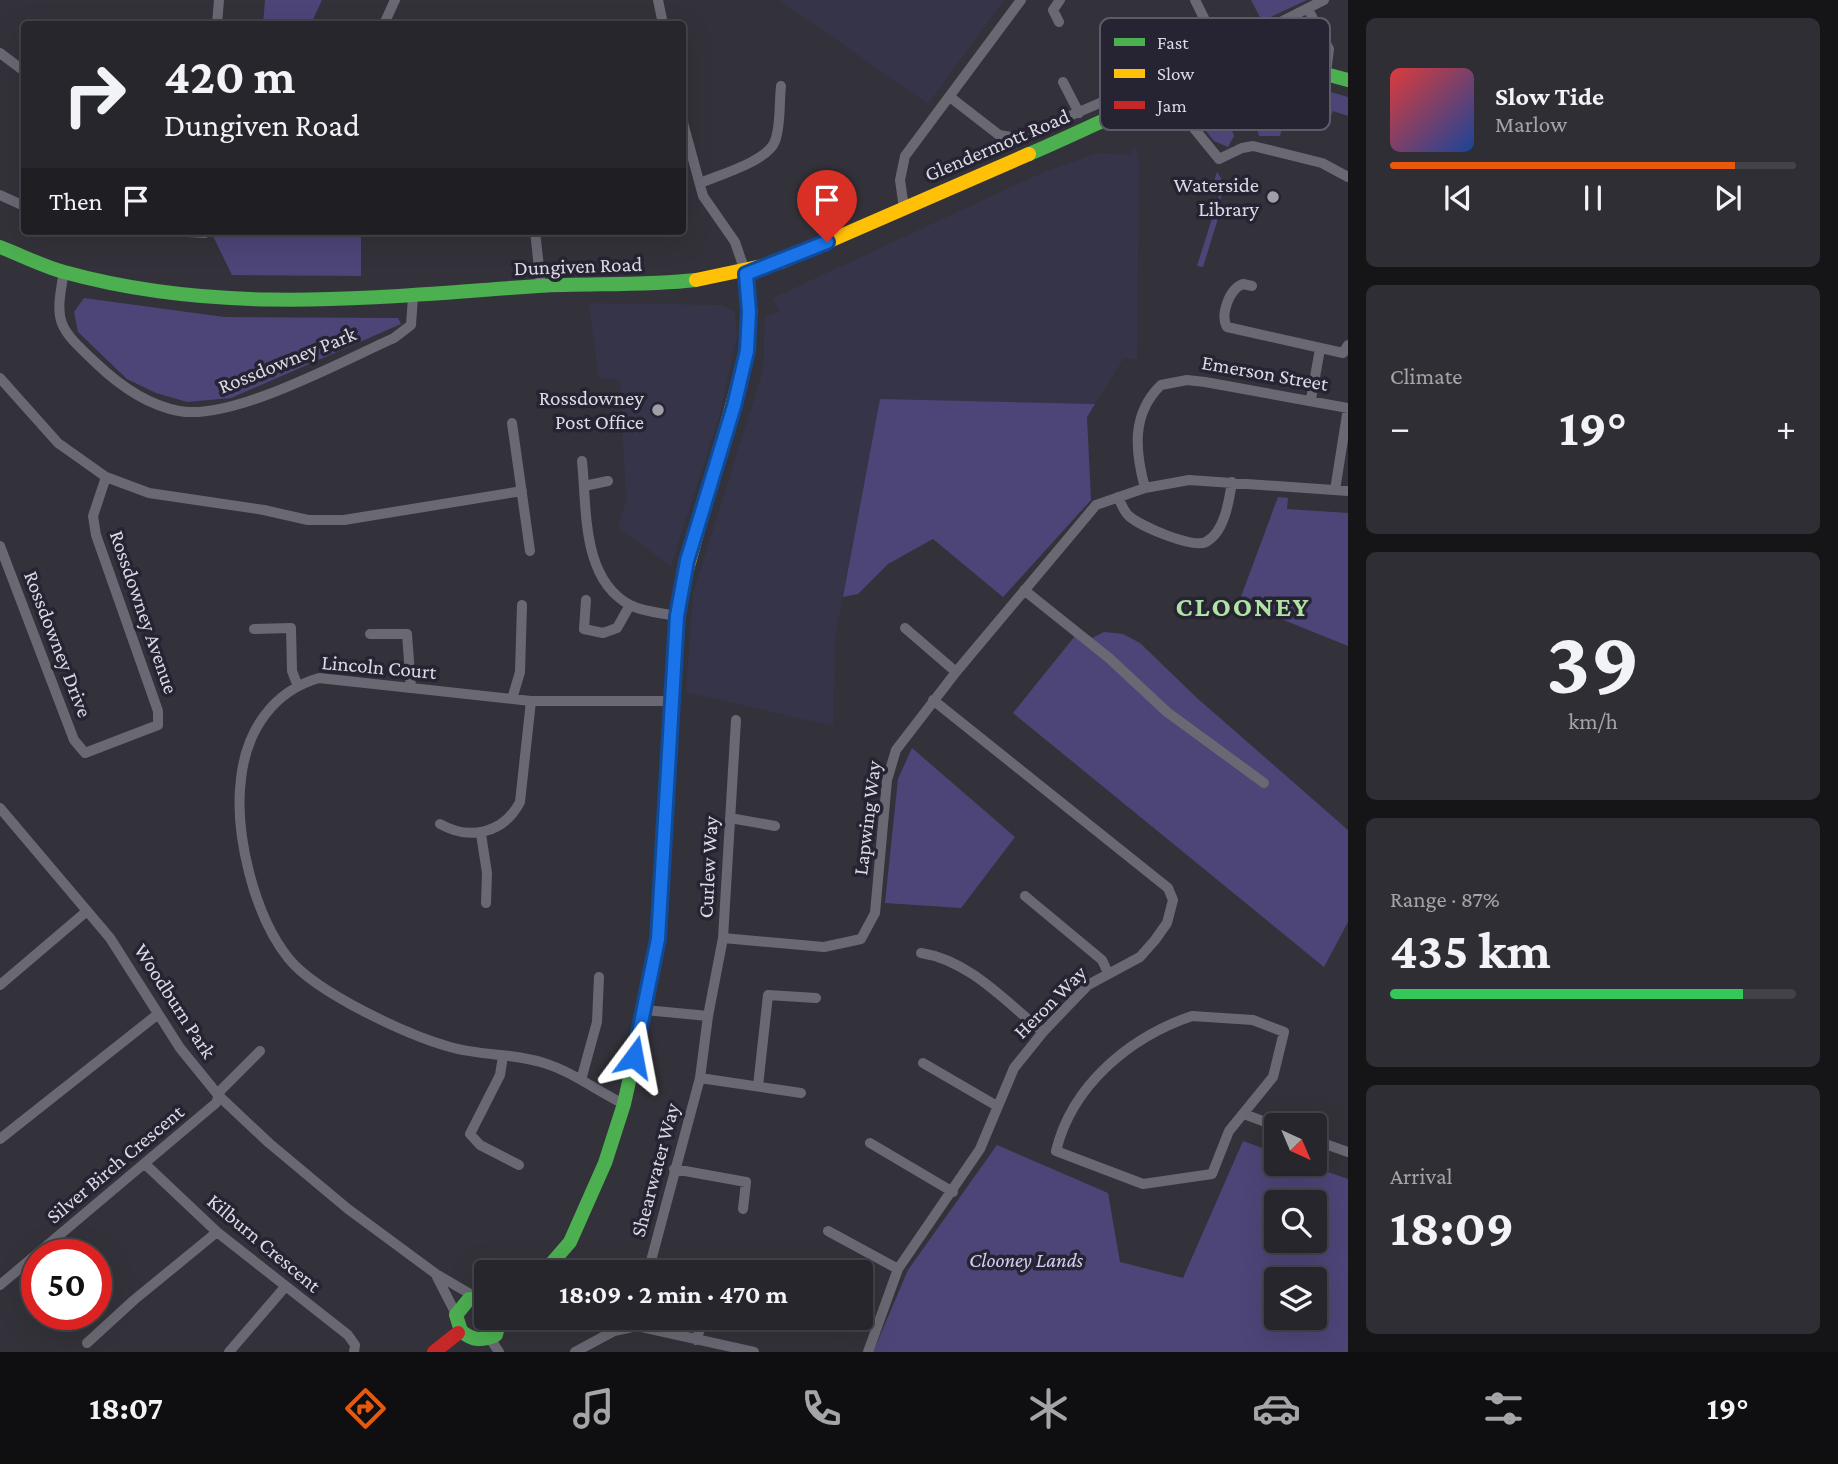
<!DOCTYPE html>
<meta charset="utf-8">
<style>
:root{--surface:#26262c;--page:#2e2e34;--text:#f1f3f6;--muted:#a4a5a9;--line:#424348;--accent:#ea580c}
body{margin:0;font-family:"Crimson Pro",serif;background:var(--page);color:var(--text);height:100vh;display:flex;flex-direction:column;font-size:26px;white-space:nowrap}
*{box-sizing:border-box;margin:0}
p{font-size:23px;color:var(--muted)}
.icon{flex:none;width:38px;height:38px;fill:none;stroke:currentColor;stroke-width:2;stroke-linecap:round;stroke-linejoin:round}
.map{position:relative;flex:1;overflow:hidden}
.side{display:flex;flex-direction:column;gap:18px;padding:18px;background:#151518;width:490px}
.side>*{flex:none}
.hud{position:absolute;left:21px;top:21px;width:665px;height:214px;border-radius:7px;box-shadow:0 7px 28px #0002,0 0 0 2px var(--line);background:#26262c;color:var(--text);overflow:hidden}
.needle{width:46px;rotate:136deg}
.controls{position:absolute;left:1264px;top:1113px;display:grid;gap:14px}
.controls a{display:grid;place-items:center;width:63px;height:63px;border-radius:7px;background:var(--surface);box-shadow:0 7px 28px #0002,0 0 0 2px var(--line);font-size:35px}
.speed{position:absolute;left:21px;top:1239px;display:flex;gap:14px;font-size:35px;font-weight:700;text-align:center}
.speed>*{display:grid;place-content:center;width:91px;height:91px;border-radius:50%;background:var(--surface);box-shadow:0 7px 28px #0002,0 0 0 2px var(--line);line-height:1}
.speed .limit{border:10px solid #d22;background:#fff;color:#111}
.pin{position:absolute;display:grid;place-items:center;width:60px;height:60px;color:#fff;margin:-72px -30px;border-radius:50% 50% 50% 0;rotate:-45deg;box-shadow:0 0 7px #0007}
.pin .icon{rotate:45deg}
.me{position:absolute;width:77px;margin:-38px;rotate:13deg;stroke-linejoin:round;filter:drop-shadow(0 0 5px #0008)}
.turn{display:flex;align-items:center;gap:24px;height:147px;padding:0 28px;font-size:32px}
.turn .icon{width:91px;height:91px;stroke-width:2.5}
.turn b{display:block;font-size:49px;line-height:60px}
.then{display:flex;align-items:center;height:66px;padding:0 28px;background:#0003;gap:14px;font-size:26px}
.big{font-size:52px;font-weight:700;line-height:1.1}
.side .tile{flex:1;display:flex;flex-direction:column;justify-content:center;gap:10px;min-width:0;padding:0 24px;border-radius:10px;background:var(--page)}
.side .dial{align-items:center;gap:0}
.dial b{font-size:91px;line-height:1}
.song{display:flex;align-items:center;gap:21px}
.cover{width:84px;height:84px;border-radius:10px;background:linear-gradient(135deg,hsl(0 70% 55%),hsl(220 70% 35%))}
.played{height:7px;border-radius:4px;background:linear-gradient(90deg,var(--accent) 85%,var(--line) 85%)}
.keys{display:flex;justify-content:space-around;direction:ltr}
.heat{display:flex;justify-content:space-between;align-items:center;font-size:38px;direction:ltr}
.charge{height:10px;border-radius:5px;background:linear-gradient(90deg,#34c759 87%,var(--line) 0)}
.trip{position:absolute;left:474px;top:1260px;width:399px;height:70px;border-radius:7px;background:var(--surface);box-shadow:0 7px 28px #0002,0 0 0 2px var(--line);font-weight:700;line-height:70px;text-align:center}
.tab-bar{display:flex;height:112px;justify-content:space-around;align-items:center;background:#0f0f12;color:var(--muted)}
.tab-bar .icon{width:49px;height:49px}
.tab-bar .active{color:var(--accent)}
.tab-bar b{font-size:32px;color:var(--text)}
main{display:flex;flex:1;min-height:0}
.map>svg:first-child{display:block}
.built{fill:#363448}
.green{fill:#4d4577;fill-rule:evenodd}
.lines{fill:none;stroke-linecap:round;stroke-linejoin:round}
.street{stroke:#6a6973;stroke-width:10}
.fast{stroke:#4caf50;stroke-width:14}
.slow{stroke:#ffc107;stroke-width:14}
.jam{stroke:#c62828;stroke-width:14}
.route-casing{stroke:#114b97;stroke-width:18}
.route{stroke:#1a73e8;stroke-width:12}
.poi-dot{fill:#a09fa8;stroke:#262433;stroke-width:2.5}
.labels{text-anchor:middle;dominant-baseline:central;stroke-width:7;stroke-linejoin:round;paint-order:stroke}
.street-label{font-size:21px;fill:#dbdae4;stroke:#262433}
.poi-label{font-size:21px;fill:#dbdae4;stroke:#262433;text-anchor:end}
.park-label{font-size:21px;font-style:italic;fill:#d2cff4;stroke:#262433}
.district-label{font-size:28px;font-weight:bold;letter-spacing:2px;fill:#b0e2a3;stroke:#262433}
.key{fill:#262433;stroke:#5c5b68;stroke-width:2}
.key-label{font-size:19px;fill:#dbdae4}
</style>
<main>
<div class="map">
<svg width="1348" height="1352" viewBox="0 0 1348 1352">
<rect width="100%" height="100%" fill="#33323a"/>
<path class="built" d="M779,0H1004L928,104Z
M1135,145L1139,161L1137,360L1124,358L1095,404L880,400L835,637L833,726L686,692L693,593L763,371L765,317L780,312L773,298L1037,175L1097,153L1130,155Z
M589,303L723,305L735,312L737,336L720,414L671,566L618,528L626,500L620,379H599Z"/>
<path class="green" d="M265,0H322L311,24H263Z
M1251,0H1307L1262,21Z
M1292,81L1348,97V116L1333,111L1330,119L1288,107L1280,136H1259L1257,129L1274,123L1269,110L1226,115L1234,136L1228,147L1214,141L1197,120L1198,101C1228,88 1259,83 1292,81Z
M1217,172L1228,189L1222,193L1217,210L1220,212L1203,267L1197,266L1220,193L1211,190Z
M243,231H361V276L232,275L212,234H242Z
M84,298L224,317L398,318L401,324L231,398L187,402L156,393L127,379L78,332L74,312Z
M880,399L1095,404L1087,417L1091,500L1003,597L933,539L888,564L858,594L843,597Z
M1278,497L1288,498L1287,509L1348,513V646L1239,602Z
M1104,632L1123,634L1140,643L1197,698L1348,830V922L1324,967L1013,713L1075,636L1086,641Z
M912,748L1015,837L961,908L885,903L898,779Z
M1243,1141L1276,1153V1164H1305L1348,1179V1352H873L908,1270L997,1145L1108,1193L1120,1262L1183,1278ZM1276,1202H1314V1241H1276ZM1276,1279H1314V1318H1276Z"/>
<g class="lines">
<path class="street" d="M658,0L663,24
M1195,0L1221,52
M1308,9L1329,49L1326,73
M1059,22L1053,10L1060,0
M217,24L219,0
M384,24L395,0
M1122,38L1147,84
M0,53L24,71
M1063,82L1079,113
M1172,94L1188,121L1219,159L1242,148L1253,146L1322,163L1348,177
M950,97L999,135L1018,138L1231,47L1324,0
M682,119L703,196L735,242L746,274
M700,183C719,175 768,161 775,141C781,125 779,103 781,86
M0,195L24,206
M904,208L900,180L905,156L1021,0
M171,231L205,233
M535,231L541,286
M64,272C54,324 58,327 96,363C119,385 147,405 179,411C233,421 342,361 394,338L411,325L413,297
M1252,286L1243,284C1229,289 1220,315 1227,327L1343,353L1348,345
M0,378L58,443L106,477L149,493L264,510L308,520H344L522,491
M1311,399L1320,349
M512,423L530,551
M582,461C587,508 581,579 630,605C643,612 663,613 677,616
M584,486L608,481
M1145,488C1135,451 1131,414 1161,385L1187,380L1205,382L1348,408
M1335,490L1348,408
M1118,497C1121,503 1124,512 1129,516C1140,526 1193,549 1206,542C1225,532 1229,500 1232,482
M0,546L74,740L85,753L158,725V711L96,535L93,516L106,477
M1024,590L1109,658L1167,712L1264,783
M586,600L584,629L603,633L617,628L630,605
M905,628L956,672
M254,629L291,628L292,671L297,684
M370,634H407L411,688
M512,699L520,672L522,605
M0,808L110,938L180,1048L219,1096L269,1143L348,1209L436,1274L477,1298
M730,818L775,826
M440,824C470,841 504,833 520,802L531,701
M481,834L487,873L486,903
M1025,896L1102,960L1108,973
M723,938L824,947L861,939L875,913L887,780L896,750L956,672L1096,505L1145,488L1189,480L1348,491
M921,953C969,960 1006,1002 1043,1032
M0,985L87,911
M645,1010L708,1016L700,1078L648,1272
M708,1016L723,938L736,720
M1192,1016L1253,1020L1284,1032L1273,1077L1229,1131L1212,1174L1143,1184L1056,1151C1072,1085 1130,1037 1192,1016Z
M503,1056L500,1075L470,1134L480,1145L519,1165
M923,1063L997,1106
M700,1078L801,1093
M581,1080L597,1022L599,977
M758,1086L768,995L816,998
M624,1104C597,1091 573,1072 544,1063C514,1053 481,1056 450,1047C407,1035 317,993 289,959C254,916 234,833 241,779C246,731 273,691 319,678L531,701H671
M1244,1114L1276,1126
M0,1139L158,1014
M1314,1140L1348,1152
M870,1143L953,1192
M145,1164L217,1232L348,1335L355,1345L354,1352
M674,1169L746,1182L743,1209
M828,1231L898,1269
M437,1277L456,1314
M0,1285L216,1103L221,1090L260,1051
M491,1340L499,1352
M696,1340L704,1318
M87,1343L134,1300L217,1232
M229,1352L285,1287
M575,1352L614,1331L637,1326L754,1352
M868,1352L898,1269L980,1149L1014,1068L1043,1032L1088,985L1140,957L1155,940L1167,923L1173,900L1168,888L933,700"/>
<path class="fast" d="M1029,154C1133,110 1233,46 1348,80
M0,247C21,255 42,266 64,272C223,316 376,297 538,286C590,283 644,286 696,280
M544,1272L570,1242L605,1163L624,1104L645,1010L658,939L677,616L682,588
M486,1300L469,1299L456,1315L461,1331C473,1341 482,1341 496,1335L500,1318"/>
<path class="slow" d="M696,280L781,262L1029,154
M682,588L747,351L749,312L746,274"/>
<path class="jam" d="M434,1352L458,1333"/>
</g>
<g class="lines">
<defs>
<path id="route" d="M634,1057L658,939L677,616L687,561L734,406L747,351L749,312L746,274L827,242"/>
</defs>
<use href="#route" class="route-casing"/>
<use href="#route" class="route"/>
</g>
<g class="poi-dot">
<circle cx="1273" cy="197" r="7"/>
<circle cx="658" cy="410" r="7"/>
</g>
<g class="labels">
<g class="street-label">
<text transform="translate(997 145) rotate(-23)">Glendermott Road</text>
<text transform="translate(578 266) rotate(-2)">Dungiven Road</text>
<text transform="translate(287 360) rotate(-22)">Rossdowney Park</text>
<text transform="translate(1265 373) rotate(10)">Emerson Street</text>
<text transform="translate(144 612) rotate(71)">Rossdowney Avenue</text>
<text transform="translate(58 644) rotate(69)">Rossdowney Drive</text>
<text transform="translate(379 667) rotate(5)">Lincoln Court</text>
<text transform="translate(867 818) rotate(-83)">Lapwing Way</text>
<text transform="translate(708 867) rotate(-87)">Curlew Way</text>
<text transform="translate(175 1001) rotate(57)">Woodburn Park</text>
<text transform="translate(1050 1002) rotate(-45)">Heron Way</text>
<text transform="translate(115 1164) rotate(-40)">Silver Birch Crescent</text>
<text transform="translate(655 1170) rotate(-75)">Shearwater Way</text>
<text transform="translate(264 1243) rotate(40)">Kilburn Crescent</text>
</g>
<g class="poi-label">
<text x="1259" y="185">Waterside<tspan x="1259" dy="24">Library</tspan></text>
<text x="644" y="398">Rossdowney<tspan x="644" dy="24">Post Office</tspan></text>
</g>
<g class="park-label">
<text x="1026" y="1260">Clooney Lands</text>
</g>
<g class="district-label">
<text x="1243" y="606">CLOONEY</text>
</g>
</g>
<rect x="1100" y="18" width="230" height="112" rx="10" class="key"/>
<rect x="1114" y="38" width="31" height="8" fill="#4caf50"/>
<rect x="1114" y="69" width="31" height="9" fill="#ffc107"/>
<rect x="1114" y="101" width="31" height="8" fill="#c62828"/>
<g class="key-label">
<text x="1157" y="49">Fast</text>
<text x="1157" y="80">Slow</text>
<text x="1157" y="112">Jam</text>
</g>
</svg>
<div class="controls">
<a><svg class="needle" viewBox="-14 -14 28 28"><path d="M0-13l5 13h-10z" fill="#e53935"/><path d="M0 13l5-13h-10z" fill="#a4a5a9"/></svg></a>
<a><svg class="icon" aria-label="search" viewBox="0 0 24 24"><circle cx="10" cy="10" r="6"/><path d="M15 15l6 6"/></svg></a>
<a><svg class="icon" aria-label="layers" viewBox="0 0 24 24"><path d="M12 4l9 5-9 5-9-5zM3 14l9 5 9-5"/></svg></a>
</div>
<div class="speed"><div class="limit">50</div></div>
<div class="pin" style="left:827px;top:242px;background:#d93025"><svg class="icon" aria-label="arrive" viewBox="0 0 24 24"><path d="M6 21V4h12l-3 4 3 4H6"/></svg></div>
<svg class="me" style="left:634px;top:1057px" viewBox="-20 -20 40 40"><path d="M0-17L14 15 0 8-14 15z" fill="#1a73e8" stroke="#fff" stroke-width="4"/></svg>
<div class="trip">18:09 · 2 min · 470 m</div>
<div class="hud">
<div class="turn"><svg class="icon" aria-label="right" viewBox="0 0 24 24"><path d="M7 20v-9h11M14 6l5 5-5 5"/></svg><div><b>420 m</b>Dungiven Road</div></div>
<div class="then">Then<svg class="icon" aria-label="arrive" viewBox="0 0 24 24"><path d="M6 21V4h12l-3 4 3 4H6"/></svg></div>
</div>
</div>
<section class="side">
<div class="tile">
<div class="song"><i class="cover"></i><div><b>Slow Tide</b><p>Marlow</p></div></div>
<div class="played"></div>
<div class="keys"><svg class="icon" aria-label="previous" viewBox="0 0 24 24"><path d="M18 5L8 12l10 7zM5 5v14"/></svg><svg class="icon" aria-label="pause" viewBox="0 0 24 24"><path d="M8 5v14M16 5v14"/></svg><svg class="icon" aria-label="next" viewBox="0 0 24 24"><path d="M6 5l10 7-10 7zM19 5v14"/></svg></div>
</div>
<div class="tile"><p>Climate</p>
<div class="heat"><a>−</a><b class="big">19°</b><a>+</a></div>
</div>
<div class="tile dial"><b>39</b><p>km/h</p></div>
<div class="tile"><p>Range · 87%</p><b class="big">435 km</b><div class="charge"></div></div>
<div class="tile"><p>Arrival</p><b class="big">18:09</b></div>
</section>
</main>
<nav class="tab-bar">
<b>18:07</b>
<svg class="icon active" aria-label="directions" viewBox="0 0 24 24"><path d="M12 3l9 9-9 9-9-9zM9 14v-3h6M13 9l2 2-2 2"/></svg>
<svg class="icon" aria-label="music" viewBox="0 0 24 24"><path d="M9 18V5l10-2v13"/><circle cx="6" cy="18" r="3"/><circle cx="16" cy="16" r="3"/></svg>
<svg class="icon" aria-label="phone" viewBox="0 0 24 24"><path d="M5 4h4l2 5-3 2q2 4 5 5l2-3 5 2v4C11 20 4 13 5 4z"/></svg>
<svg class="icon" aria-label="climate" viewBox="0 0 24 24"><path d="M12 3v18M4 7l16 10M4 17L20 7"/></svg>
<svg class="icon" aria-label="car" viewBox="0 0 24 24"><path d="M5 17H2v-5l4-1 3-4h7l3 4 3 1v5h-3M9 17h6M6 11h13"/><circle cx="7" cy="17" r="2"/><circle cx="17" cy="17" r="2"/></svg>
<svg class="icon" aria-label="filters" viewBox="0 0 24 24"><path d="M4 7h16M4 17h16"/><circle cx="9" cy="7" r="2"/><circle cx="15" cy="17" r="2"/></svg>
<b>19°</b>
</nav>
